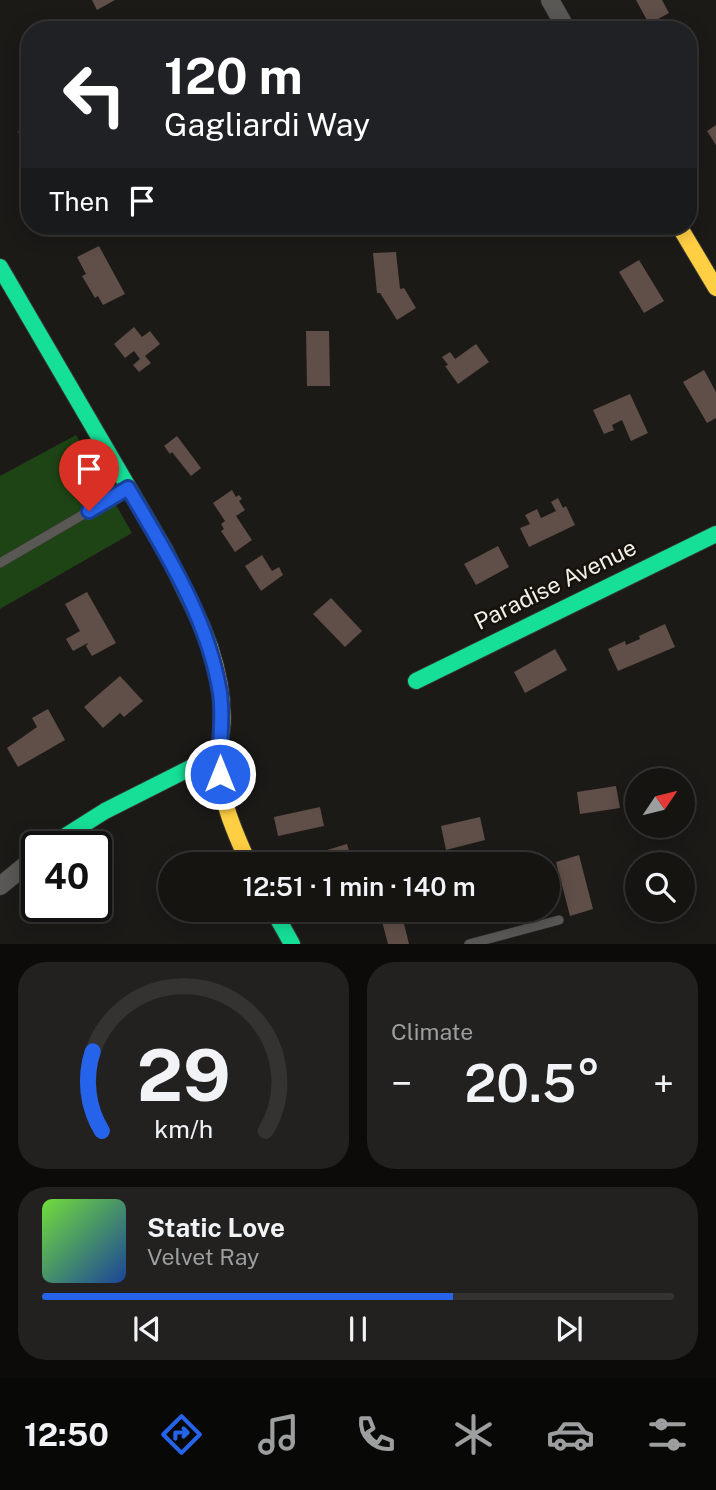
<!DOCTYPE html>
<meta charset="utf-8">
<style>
:root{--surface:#151411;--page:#22211f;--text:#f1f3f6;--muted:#9d9e9f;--line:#343331;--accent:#2563eb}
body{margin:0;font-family:"Public Sans",sans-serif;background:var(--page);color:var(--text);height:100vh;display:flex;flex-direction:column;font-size:26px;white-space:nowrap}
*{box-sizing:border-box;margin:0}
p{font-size:23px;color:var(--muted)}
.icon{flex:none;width:38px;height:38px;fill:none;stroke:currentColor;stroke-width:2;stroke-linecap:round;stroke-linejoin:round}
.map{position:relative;height:944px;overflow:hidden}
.details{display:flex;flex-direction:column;gap:18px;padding:18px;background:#0c0b09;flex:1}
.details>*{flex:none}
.hud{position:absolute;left:21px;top:21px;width:676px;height:214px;border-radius:28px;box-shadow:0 4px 18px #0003,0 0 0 2px var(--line);background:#202124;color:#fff;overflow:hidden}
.needle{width:46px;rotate:55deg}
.controls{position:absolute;left:625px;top:768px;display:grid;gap:14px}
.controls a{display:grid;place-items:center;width:70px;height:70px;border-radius:50%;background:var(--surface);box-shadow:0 4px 18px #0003,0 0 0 2px var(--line);font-size:35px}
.speed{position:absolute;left:21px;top:831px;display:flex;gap:14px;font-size:35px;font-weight:700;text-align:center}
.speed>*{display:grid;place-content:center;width:91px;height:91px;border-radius:50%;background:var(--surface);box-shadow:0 4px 18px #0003,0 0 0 2px var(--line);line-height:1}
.speed .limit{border:4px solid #111;border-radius:10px;background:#fff;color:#111}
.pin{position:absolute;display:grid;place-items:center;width:60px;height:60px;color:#fff;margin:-72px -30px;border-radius:50% 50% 50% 0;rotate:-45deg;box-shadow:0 0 7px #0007}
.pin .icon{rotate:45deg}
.me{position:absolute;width:77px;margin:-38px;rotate:0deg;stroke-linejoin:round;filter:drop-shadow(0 0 5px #0008)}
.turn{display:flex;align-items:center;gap:24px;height:147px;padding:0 28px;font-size:32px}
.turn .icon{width:91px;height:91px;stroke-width:2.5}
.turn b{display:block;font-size:49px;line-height:60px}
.then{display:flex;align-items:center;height:66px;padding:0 28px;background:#0003;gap:14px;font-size:26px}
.big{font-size:52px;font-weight:600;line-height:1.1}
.details .tile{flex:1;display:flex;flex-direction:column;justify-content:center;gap:10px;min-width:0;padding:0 24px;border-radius:28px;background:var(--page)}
.details .dial{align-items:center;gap:0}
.dial svg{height:182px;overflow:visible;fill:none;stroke:var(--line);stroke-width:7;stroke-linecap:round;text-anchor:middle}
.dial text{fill:var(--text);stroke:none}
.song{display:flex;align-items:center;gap:21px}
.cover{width:84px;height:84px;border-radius:10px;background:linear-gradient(135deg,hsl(100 70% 55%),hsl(220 70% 35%))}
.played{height:7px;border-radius:4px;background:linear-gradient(90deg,var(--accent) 65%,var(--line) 65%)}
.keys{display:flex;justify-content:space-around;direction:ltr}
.heat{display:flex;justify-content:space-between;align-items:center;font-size:38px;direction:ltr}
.details .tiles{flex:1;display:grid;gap:18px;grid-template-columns:1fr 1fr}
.tile:last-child{grid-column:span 2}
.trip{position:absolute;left:158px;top:852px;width:402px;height:70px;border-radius:35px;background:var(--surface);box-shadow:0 4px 18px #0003,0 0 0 2px var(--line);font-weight:600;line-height:70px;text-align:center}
.menu{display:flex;height:112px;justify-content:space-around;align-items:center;background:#080807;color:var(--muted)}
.menu .icon{width:49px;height:49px}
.menu .on{color:var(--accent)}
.menu b{font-size:32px;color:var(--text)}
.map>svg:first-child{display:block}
.green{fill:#1e4415}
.building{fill:#604e48}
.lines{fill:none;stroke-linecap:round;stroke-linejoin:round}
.lane-casing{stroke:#393735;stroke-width:10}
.street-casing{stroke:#393735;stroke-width:19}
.fast-casing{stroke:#393735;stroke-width:18}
.slow-casing{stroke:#393735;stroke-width:18}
.lane{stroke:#595855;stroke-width:9}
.street{stroke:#595855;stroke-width:18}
.fast{stroke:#16e098;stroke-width:16}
.slow{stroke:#ffcf43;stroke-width:16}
.route-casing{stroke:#184099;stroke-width:18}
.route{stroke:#2563eb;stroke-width:12}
.labels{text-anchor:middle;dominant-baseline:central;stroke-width:5;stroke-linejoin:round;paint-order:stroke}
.street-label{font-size:23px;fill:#f2efea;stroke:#16120b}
</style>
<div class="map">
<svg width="716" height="944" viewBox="0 0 716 944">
<rect width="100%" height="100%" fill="#1c1a17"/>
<path class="green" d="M76,435L132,533L0,609V476Z"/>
<path class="building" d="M92,0H115L97,10Z
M636,0H662L669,13L658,19L664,30H642L640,26L648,22Z
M30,123V149L18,132Z
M716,125V145L707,131Z
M99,246L125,294L103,305L98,296L95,298L82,276L86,274L77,257Z
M396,252L400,289L404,288L416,308L397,320L380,293H377L373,253Z
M639,260L664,301L644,313L619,272Z
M134,327L142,337L150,331L160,344L145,356L151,363L139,372L133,365L140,359L134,351L125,358L114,344Z
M306,331H329L330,386H307Z
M476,344L489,362L458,384L445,366L448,365L442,357L450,352L455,359Z
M704,370L716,392V418L707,423L683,382Z
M630,394L648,433L631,441L622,420L612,425L614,430L604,434L593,410Z
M177,436L201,468L191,476L172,452L170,454L164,446Z
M232,490L236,497L239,495L242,499L239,501L245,510L236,516L252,540L235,552L221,531L224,529L221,524L225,521L213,503Z
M558,498L563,508L566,506L575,525L529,547L520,528L530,524L525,515L537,509L541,518L556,511L551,502Z
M498,546L509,567L476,585L464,564Z
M262,555L272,571L279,567L283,575L261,591L245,566Z
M87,592L116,643L92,656L86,646L88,643L73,651L66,639L80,631L65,604Z
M331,598L362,631L345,647L313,614Z
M665,624L675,647L618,671L608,649L625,641L626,645L640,639L639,636Z
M555,649L567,670L525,693L514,672Z
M120,676L143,701L124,717L120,713L103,728L84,707Z
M48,709L65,740L18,767L7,748L37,727L32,718Z
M616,786L620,808L580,814L577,792Z
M320,807L324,826L278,836L274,817Z
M480,817L485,840L446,850L441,826Z
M347,844L353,864H332L327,850Z
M579,855L593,909L570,916L556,862Z
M379,910L401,912L409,944H388Z"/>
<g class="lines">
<defs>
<path id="lane" d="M0,563L127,489
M469,944L559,920"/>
<path id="street" d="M550,0L567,30
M0,886L37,856"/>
<path id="fast" d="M0,267L165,550L202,626L210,647
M416,681L716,534
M48,847L105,811L218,754
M273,910L292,944"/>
<path id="slow" d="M679,226L716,288
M210,647C218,671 224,702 222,728C221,737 218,746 218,755C218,794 233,829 249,864"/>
</defs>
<use href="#lane" class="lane-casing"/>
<use href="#street" class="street-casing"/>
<use href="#fast" class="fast-casing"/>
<use href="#slow" class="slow-casing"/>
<use href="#lane" class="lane"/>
<use href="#street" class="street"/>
<use href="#fast" class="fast"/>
<use href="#slow" class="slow"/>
</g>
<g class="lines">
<defs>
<path id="route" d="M89,511L128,488C166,553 208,618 220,693C224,720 218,747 220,774"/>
</defs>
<use href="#route" class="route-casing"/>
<use href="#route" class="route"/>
</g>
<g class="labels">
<g class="street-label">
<text transform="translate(555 584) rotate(-26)">Paradise Avenue</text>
</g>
</g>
</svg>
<div class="controls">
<a><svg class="needle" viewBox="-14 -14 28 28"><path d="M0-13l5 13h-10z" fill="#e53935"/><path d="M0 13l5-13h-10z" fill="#9d9e9f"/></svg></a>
<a><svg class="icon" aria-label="search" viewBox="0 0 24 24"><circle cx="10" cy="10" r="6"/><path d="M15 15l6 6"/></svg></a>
</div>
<div class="speed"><div class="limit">40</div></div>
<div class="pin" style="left:89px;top:511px;background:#d93025"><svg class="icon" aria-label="arrive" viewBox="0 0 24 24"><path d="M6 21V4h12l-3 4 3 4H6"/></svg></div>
<svg class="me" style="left:220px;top:774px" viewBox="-20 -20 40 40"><circle r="17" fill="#2563eb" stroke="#fff" stroke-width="3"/><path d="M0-11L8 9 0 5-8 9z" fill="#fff"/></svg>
<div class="trip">12:51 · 1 min · 140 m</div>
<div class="hud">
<div class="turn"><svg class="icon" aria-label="left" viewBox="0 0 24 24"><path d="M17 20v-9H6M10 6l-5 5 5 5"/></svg><div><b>120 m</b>Gagliardi Way</div></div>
<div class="then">Then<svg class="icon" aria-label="arrive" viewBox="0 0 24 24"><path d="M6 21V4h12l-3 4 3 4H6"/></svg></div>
</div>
</div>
<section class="details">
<div class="tiles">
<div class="tile dial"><svg viewBox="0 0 100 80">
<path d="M14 69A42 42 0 1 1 86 69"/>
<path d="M14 69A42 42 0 0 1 10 34" stroke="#2563eb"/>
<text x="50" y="56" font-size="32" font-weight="700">29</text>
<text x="50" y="72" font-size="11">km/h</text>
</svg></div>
<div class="tile"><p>Climate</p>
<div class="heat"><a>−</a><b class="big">20.5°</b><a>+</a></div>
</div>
<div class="tile">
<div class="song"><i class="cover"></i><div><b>Static Love</b><p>Velvet Ray</p></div></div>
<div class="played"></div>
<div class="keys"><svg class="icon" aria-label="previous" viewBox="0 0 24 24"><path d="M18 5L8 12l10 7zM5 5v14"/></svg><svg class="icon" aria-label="pause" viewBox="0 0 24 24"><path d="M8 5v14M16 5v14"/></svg><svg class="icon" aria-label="next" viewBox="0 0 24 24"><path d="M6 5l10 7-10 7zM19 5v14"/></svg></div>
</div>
</div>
</section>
<nav class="menu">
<b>12:50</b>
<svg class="icon on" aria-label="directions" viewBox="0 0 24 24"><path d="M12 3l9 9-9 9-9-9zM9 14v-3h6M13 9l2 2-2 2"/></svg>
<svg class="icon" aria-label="music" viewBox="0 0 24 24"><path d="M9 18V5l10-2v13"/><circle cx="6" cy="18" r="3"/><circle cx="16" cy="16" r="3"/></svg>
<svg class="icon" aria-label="phone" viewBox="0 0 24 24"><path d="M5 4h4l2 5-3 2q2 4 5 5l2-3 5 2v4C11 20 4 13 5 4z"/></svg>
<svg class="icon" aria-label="climate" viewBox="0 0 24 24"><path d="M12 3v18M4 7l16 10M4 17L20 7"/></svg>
<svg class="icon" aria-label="car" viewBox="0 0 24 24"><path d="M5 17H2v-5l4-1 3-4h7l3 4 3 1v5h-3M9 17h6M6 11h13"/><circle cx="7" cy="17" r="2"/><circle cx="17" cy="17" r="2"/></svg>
<svg class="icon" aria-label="filters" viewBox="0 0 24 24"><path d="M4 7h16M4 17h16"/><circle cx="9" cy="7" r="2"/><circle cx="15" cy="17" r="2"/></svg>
</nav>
